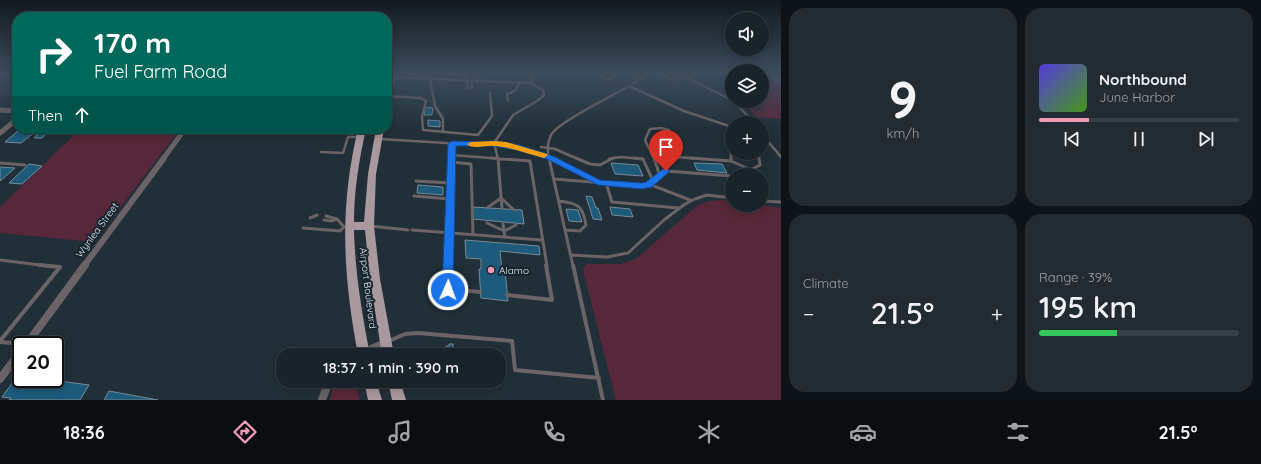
<!DOCTYPE html>
<meta charset="utf-8">
<style>
:root{--surface:#19232a;--page:#222b32;--text:#f1f3f6;--muted:#9fa4a8;--line:#374047;--accent:#f09ab6}
body{margin:0;font-family:Quicksand,sans-serif;background:var(--page);color:var(--text);height:100vh;display:flex;flex-direction:column;font-size:15px;white-space:nowrap}
*{box-sizing:border-box;margin:0}
p{font-size:13px;color:var(--muted)}
.icon{flex:none;width:22px;height:22px;fill:none;stroke:currentColor;stroke-width:2;stroke-linecap:round;stroke-linejoin:round}
.map{position:relative;flex:1;overflow:hidden}
.side{display:flex;flex-direction:column;gap:8px;padding:8px;background:#0e1317;width:480px}
.side>*{flex:none}
.guide{position:absolute;left:12px;top:12px;width:380px;height:122px;border-radius:16px;box-shadow:0 2px 10px #0003,0 0 0 1px var(--line);background:#00695c;color:#fff;overflow:hidden}
.buttons{position:absolute;left:725px;top:12px;display:grid;gap:8px}
.buttons a{display:grid;place-items:center;width:44px;height:44px;border-radius:50%;background:var(--surface);box-shadow:0 2px 10px #0003,0 0 0 1px var(--line);font-size:20px}
.speed{position:absolute;left:12px;top:336px;display:flex;gap:8px;font-size:20px;font-weight:700;text-align:center}
.speed>*{display:grid;place-content:center;width:52px;height:52px;border-radius:50%;background:var(--surface);box-shadow:0 2px 10px #0003,0 0 0 1px var(--line);line-height:1}
.speed .limit{border:2px solid #111;border-radius:6px;background:#fff;color:#111}
.pin{position:absolute;display:grid;place-items:center;width:34px;height:34px;color:#fff;margin:-41px -17px;border-radius:50% 50% 50% 0;rotate:-45deg;box-shadow:0 0 4px #0007}
.pin .icon{rotate:45deg}
.me{position:absolute;width:44px;margin:-22px;rotate:2deg;stroke-linejoin:round;filter:drop-shadow(0 0 3px #0008)}
.turn{display:flex;align-items:center;gap:14px;height:84px;padding:0 16px;font-size:18px}
.turn .icon{width:52px;height:52px;stroke-width:2.5}
.turn b{display:block;font-size:28px;line-height:34px}
.then{display:flex;align-items:center;height:38px;padding:0 16px;background:#0003;gap:8px;font-size:15px}
.big{font-size:30px;font-weight:600;line-height:1.1}
.side .tile{flex:1;display:flex;flex-direction:column;justify-content:center;gap:6px;min-width:0;padding:0 14px;border-radius:16px;background:var(--page)}
.side .dial{align-items:center;gap:0}
.dial b{font-size:52px;line-height:1}
.song{display:flex;align-items:center;gap:12px}
.cover{width:48px;height:48px;border-radius:6px;background:linear-gradient(135deg,hsl(250 70% 55%),hsl(100 70% 35%))}
.played{height:4px;border-radius:2px;background:linear-gradient(90deg,var(--accent) 25%,var(--line) 25%)}
.keys{display:flex;justify-content:space-around;direction:ltr}
.heat{display:flex;justify-content:space-between;align-items:center;font-size:22px;direction:ltr}
.charge{height:6px;border-radius:3px;background:linear-gradient(90deg,#34c759 39%,var(--line) 0)}
.side .tiles{flex:1;display:grid;gap:8px;grid-template-columns:repeat(2,1fr)}
.trip{position:absolute;left:276px;top:348px;width:230px;height:40px;border-radius:16px;background:var(--surface);box-shadow:0 2px 10px #0003,0 0 0 1px var(--line);font-weight:600;line-height:40px;text-align:center}
.dock{display:flex;height:64px;justify-content:space-around;align-items:center;background:#0a0e11;color:var(--muted)}
.dock .icon{width:28px;height:28px}
.dock .selected{color:var(--accent)}
.dock b{font-size:18px;color:var(--text)}
main{display:flex;flex:1;min-height:0}
.map>svg:first-child{display:block}
.green{fill:#572839}
.lines{fill:none;stroke-linecap:round;stroke-linejoin:round}
.taxiway{fill:#5e6a72;fill-rule:evenodd}
.building{fill:#1c5b7b;stroke:#798a94}
.service-far2{stroke:#6b6365;stroke-width:2.5}
.service-far1{stroke:#6b6365;stroke-width:3}
.service{stroke:#6b6365;stroke-width:4}
.minor-far2{stroke:#6b6365;stroke-width:5}
.minor-far1{stroke:#6b6365;stroke-width:6}
.minor{stroke:#6b6365;stroke-width:8}
.primary{fill:#a9989d;fill-rule:evenodd}
.route{fill:#1a73e8;stroke:#114b97}
.slow{fill:#f59e0b}
.poi-dot{fill:#f09ab6;stroke:#17252e;stroke-width:1.5}
.labels{text-anchor:middle;dominant-baseline:central;stroke-width:4;stroke-linejoin:round;paint-order:stroke}
.street-label{font-size:10px;fill:#e1eaf0;stroke:#17252e}
.poi-label{font-size:10px;fill:#e1eaf0;stroke:#17252e;text-anchor:start}
</style>
<main>
<div class="map">
<svg width="781" height="400" viewBox="0 0 781 400">
<rect width="100%" height="100%" fill="#212f38"/>
<path class="green" d="M762,74H767L781,84V119L757,117L748,108L765,111L757,104L759,103L757,101H762Z
M80,129H180L94,242L0,233V207Z
M722,200L732,201V205H760L781,208V400H616L584,274V267L587,264H621L636,259L698,205L710,201Z
M336,381H354L360,400H330L333,387Z"/>
<g class="lines">
<path class="taxiway" d="M769,74H781V84L776,83Z"/>
</g>
<path class="building" d="M425,107L433,108L432,115H424Z
M428,120L440,121V127L428,126Z
M20,129L35,132L21,143L5,142Z
M39,133H47L42,138H34Z
M611,163L638,165L643,176L615,174Z
M694,163L722,164L727,173L697,170Z
M29,164L42,166L22,184L9,183Z
M0,167L15,168L0,181Z
M418,185L443,187V195L417,193Z
M586,196L592,197L596,208H598L602,220L593,219Z
M473,207L522,210L524,224L473,219Z
M610,207L630,209L633,217L612,215Z
M566,209L578,210L582,222L569,221Z
M465,240L539,246L540,255L500,251L502,270H505L508,301L481,298L479,269H481V259L466,258Z
M449,344H453V352H446V346H449Z
M18,375L21,376V379H45L89,385L80,400H9L11,398L2,397Z
M109,391L158,400H104Z"/>
<g class="lines">
<path class="service-far2" d="M465,74L466,81
M497,74H503
M596,74L608,80L616,75L615,74
M660,74L673,80
M679,74L732,100
M392,77L530,83
M430,79L435,106L443,119V132
M467,81L468,88
M472,81V88
M530,83L532,81L531,74
M632,84L649,74
M388,96L421,98L426,101L422,117L423,130L478,135L492,116L490,93
M508,100L507,94L515,91L519,84
M734,101L754,123
M762,134L781,157
M380,139L478,145L494,143L513,115L537,101L544,95L543,90L530,83
M541,147L555,149L578,159
M321,152L343,153L348,137H360
M755,153L759,159
M451,155L504,159
M676,157L704,159
M452,159V144
M498,159L494,143L522,149L550,159
M549,159C547,150 547,144 551,135C558,122 614,95 629,86L684,111L732,127
M609,159L620,157L643,159
M654,159L645,140L650,129L661,128L669,130L680,151L675,159
M731,159V151"/>
<path class="service-far1" d="M491,158L530,161L547,266
M498,158L502,209
M548,158L596,182
M549,158L573,266
M576,158L590,164L600,165L613,158
M634,158L643,159L653,181
M654,158L660,176
M690,158L731,161V158
M731,161L751,170
M451,162L471,164L473,235
M0,163L25,165
M666,171L732,176
M741,175L760,165L759,158
M554,179L642,186L659,177L675,158
M416,181L450,183
M606,183L612,202L678,208
M649,184L690,200
M414,196L450,199
M501,198L514,210
M559,201C578,203 583,206 586,225L580,231L566,230
M762,201L781,202
M487,208L501,198
M326,216L337,219L344,227
M310,218L317,215
M324,220L331,221L337,219
M487,223L504,231L505,237
M503,224L504,231L516,225
M370,226L408,230
M303,228L340,231L344,227L349,226
M412,230L542,240
M571,255L607,257L628,253L664,220L685,204L695,199L707,195L732,198
M0,260L48,266
M449,266L452,158"/>
<path class="service" d="M449,265L448,289L480,292
M573,265L603,400
M507,295L552,300L546,265
M0,341L60,267L39,265
M389,341L405,334L418,333L512,341L515,370L599,378
M0,342L26,344"/>
<path class="minor-far2" d="M0,110L17,111
M0,133L17,119
M163,159L185,129"/>
<path class="minor-far1" d="M84,266L164,158"/>
<path class="minor" d="M26,345L85,265
M358,355L385,343
M0,379L21,351
M322,400L329,381"/>
<path class="primary" d="M390,74H396L390,98L387,100V85Z
M358,129H366C359,160 354,191 354,222H364L368,174L376,129H384L376,174L374,226L380,279L394,355H382L370,279L365,230H354C355,272 362,314 370,355H358C343,275 339,208 358,129Z
M364,381H376L382,400H368Z
M388,381H400L406,400H392Z"/>
</g>
<linearGradient id="sky" x2="0" y2="1"><stop stop-color="#121a1f"/><stop offset="0.57" stop-color="#3d4d5e"/><stop offset="1" stop-color="#3d4d5e" stop-opacity="0"/></linearGradient>
<rect width="781" height="130" fill="url(#sky)"/>
<path class="route" d="M452,141L478,142L494,141L519,145L553,156L600,180L642,183L646,182L663,169L666,168L670,171L652,187L642,189L598,185L547,159L518,150L494,146H456L453,290L451,293L448,294L444,293L442,290L448,144Z"/>
<path class="slow" d="M494,141L506,142L547,154L548,155L544,158C528,154 511,147 494,146C486,145 473,150 467,144L471,142Z"/>
<circle class="poi-dot" cx="491" cy="270" r="4"/>
<g class="labels">
<g class="street-label">
<text transform="translate(97 230) rotate(-54)">Wynlea Street</text>
<text transform="translate(368 288) rotate(83)">Airport Boulevard</text>
</g>
<g class="poi-label">
<text x="499" y="270">Alamo</text>
</g>
</g>
</svg>
<div class="buttons">
<a><svg class="icon" aria-label="sound" viewBox="0 0 24 24"><path d="M4 9h4l5-4v14l-5-4H4zM17 9q2 3 0 6"/></svg></a>
<a><svg class="icon" aria-label="layers" viewBox="0 0 24 24"><path d="M12 4l9 5-9 5-9-5zM3 14l9 5 9-5"/></svg></a>
<a>+</a>
<a>−</a>
</div>
<div class="speed"><div class="limit">20</div></div>
<div class="pin" style="left:666px;top:171px;background:#d93025"><svg class="icon" aria-label="arrive" viewBox="0 0 24 24"><path d="M6 21V4h12l-3 4 3 4H6"/></svg></div>
<svg class="me" style="left:448px;top:290px" viewBox="-20 -20 40 40"><circle r="17" fill="#1a73e8" stroke="#fff" stroke-width="3"/><path d="M0-11L8 9 0 5-8 9z" fill="#fff"/></svg>
<div class="trip">18:37 · 1 min · 390 m</div>
<div class="guide">
<div class="turn"><svg class="icon" aria-label="right" viewBox="0 0 24 24"><path d="M7 20v-9h11M14 6l5 5-5 5"/></svg><div><b>170 m</b>Fuel Farm Road</div></div>
<div class="then">Then<svg class="icon" aria-label="ahead" viewBox="0 0 24 24"><path d="M12 20V5M6 11l6-6 6 6"/></svg></div>
</div>
</div>
<section class="side">
<div class="tiles">
<div class="tile dial"><b>9</b><p>km/h</p></div>
<div class="tile">
<div class="song"><i class="cover"></i><div><b>Northbound</b><p>June Harbor</p></div></div>
<div class="played"></div>
<div class="keys"><svg class="icon" aria-label="previous" viewBox="0 0 24 24"><path d="M18 5L8 12l10 7zM5 5v14"/></svg><svg class="icon" aria-label="pause" viewBox="0 0 24 24"><path d="M8 5v14M16 5v14"/></svg><svg class="icon" aria-label="next" viewBox="0 0 24 24"><path d="M6 5l10 7-10 7zM19 5v14"/></svg></div>
</div>
<div class="tile"><p>Climate</p>
<div class="heat"><a>−</a><b class="big">21.5°</b><a>+</a></div>
</div>
<div class="tile"><p>Range · 39%</p><b class="big">195 km</b><div class="charge"></div></div>
</div>
</section>
</main>
<nav class="dock">
<b>18:36</b>
<svg class="icon selected" aria-label="directions" viewBox="0 0 24 24"><path d="M12 3l9 9-9 9-9-9zM9 14v-3h6M13 9l2 2-2 2"/></svg>
<svg class="icon" aria-label="music" viewBox="0 0 24 24"><path d="M9 18V5l10-2v13"/><circle cx="6" cy="18" r="3"/><circle cx="16" cy="16" r="3"/></svg>
<svg class="icon" aria-label="phone" viewBox="0 0 24 24"><path d="M5 4h4l2 5-3 2q2 4 5 5l2-3 5 2v4C11 20 4 13 5 4z"/></svg>
<svg class="icon" aria-label="climate" viewBox="0 0 24 24"><path d="M12 3v18M4 7l16 10M4 17L20 7"/></svg>
<svg class="icon" aria-label="car" viewBox="0 0 24 24"><path d="M5 17H2v-5l4-1 3-4h7l3 4 3 1v5h-3M9 17h6M6 11h13"/><circle cx="7" cy="17" r="2"/><circle cx="17" cy="17" r="2"/></svg>
<svg class="icon" aria-label="filters" viewBox="0 0 24 24"><path d="M4 7h16M4 17h16"/><circle cx="9" cy="7" r="2"/><circle cx="15" cy="17" r="2"/></svg>
<b>21.5°</b>
</nav>
